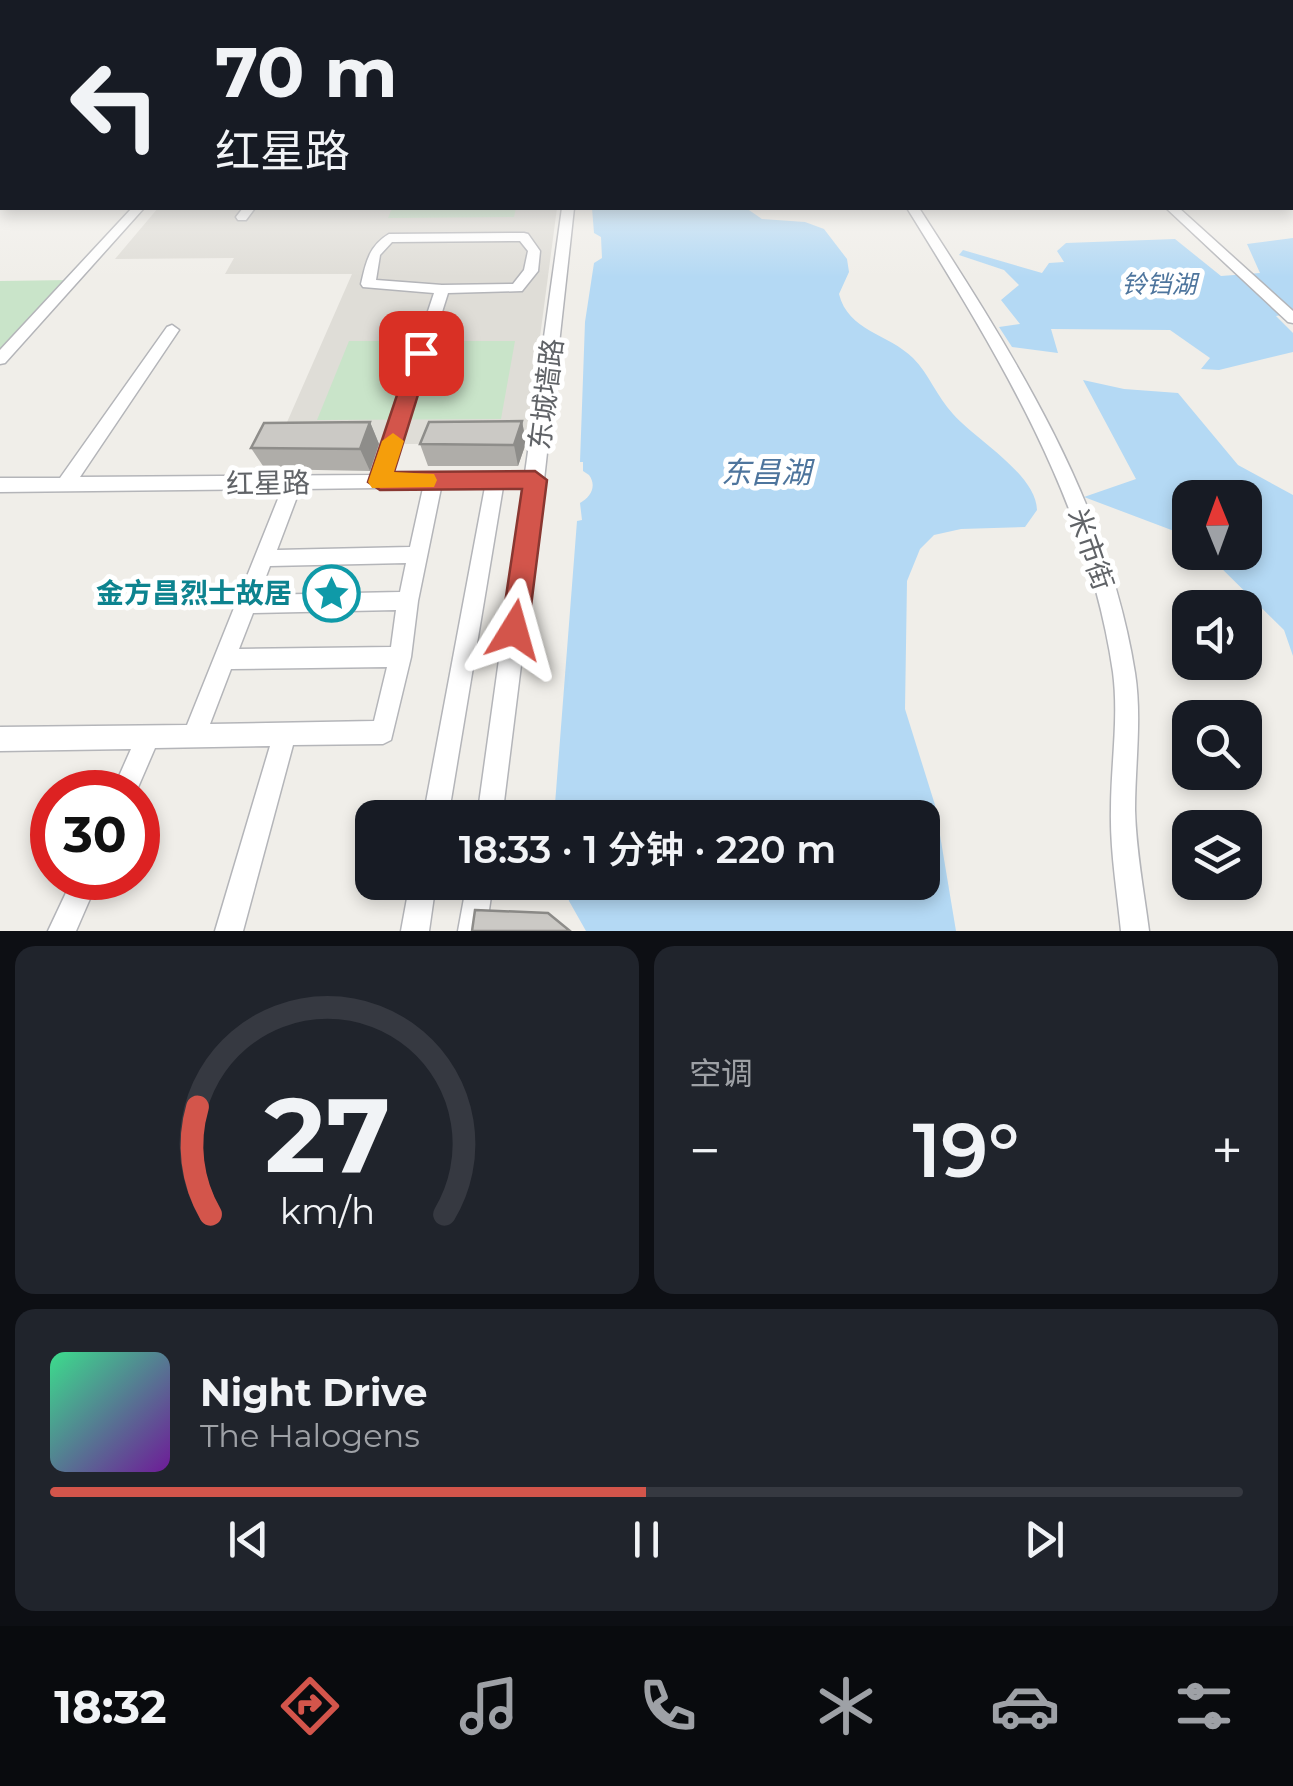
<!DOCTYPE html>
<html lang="zh">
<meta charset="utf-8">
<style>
:root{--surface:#171b24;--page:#20242c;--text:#f1f3f6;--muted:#9ea1a6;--line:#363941;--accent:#d3554b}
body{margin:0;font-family:Montserrat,"Noto Sans SC",sans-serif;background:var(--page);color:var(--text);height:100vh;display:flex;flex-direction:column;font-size:38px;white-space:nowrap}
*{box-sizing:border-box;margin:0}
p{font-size:32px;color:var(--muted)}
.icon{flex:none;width:55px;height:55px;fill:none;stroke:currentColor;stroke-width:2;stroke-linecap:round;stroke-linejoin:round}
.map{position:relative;height:931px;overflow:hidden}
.sheet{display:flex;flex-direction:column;gap:15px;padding:15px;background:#0d0f14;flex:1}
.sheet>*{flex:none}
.guide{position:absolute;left:0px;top:0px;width:1295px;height:210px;box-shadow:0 5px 15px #0003;background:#171b24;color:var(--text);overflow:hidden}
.needle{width:65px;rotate:359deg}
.controls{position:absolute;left:1172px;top:480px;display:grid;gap:20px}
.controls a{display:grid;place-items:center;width:90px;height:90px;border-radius:20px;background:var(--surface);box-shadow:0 5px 15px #0003;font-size:50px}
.speed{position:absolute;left:30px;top:770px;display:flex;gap:20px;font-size:50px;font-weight:700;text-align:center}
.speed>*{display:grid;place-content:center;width:130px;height:130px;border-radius:50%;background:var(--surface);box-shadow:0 5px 15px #0003;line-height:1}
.speed .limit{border:15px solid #d22;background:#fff;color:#111}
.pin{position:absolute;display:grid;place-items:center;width:85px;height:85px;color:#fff;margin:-42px;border-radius:20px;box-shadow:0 5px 15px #0006}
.me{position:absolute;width:110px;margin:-55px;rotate:8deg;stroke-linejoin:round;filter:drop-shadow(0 0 8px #0008)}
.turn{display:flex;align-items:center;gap:35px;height:210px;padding:0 50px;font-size:45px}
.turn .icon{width:130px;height:130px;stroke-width:2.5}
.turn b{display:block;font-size:70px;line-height:85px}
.big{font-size:75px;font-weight:600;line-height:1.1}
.sheet .card{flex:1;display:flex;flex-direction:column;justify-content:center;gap:15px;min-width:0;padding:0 35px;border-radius:20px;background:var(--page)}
.sheet .dial{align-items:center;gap:0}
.dial svg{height:260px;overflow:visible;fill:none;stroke:var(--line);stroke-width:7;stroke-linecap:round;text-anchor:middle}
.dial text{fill:var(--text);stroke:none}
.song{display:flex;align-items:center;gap:30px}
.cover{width:120px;height:120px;border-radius:15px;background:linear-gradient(135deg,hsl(150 70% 55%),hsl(280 70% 35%))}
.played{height:10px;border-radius:5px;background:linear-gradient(90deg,var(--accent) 50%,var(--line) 50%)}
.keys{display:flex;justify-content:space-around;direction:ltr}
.heat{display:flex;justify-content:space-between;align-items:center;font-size:55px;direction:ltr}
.sheet .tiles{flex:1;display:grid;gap:15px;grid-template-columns:1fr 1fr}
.card:last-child{grid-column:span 2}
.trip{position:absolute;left:355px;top:800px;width:585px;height:100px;border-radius:20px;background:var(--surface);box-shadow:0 5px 15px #0003;font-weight:600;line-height:100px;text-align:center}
.tab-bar{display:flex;height:160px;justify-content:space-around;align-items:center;background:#090b0e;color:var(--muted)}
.tab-bar .icon{width:70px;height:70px}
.tab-bar .current{color:var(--accent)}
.tab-bar b{font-size:45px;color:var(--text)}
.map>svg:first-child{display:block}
.education{fill:#dfddd7}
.green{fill:#c9e4c9}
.water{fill:#b4d9f4}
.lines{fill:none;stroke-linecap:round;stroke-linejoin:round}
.minor-casing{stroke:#b4b5b9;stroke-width:3}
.minor{fill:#fff;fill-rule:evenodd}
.wall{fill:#afada9}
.shaded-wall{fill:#8e8d8a}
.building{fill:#cbc9c5;stroke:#8e8d8a;stroke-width:2.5}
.route{fill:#d3554b;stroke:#893731;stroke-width:2.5}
.slow{fill:#f59e0b}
.labels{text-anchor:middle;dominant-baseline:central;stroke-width:10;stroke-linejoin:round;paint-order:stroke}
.far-water-label{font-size:25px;font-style:italic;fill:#4e759d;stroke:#fff}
.street-label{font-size:28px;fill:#606367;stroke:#fff}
.culture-label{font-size:28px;font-weight:bold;fill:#0d838f;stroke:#fff;text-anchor:end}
.water-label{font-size:30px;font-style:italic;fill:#4e759d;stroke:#fff}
</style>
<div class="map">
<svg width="1293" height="931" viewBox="0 0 1293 931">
<rect width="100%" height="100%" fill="#f0eee9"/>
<path class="education" d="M158,208H557L526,443L277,445L352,274H225L234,258L115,259Z"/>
<path class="green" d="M392,208H516L514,217L388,218Z
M71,280L0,359V281Z
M349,341H515L501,419L317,420Z"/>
<path class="water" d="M592,208H746L762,219L805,222L824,229L847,259L849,272L839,294C848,331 889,334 913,358C929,374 937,397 953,414C976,440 1036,474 1037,510L1025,527L961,529L934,535L920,549L907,581L905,709L935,805L956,931H586L569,901L567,883L922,882V818L554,817L577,521L582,520L580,503C591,497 597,486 589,475L583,471V462H580L585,322L594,263L602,258L601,237L594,233Z
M1293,238V313L1276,316L1293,333V352L1219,370L1201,369L1210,358L1170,330L1051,329L1058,353L1012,347L999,327L1020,324L1001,300L1019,285L1004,270L959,255L963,250L1042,273L1049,263L1064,262L1057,251L1066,243L1175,239L1221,276L1260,273L1247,244Z
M1083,380L1124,389L1178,393L1238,465L1293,495V656L1284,630L1206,553L1245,552V498H1190V537L1084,497L1136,479Z"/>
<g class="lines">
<defs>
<path id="minor" d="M1292,159H1293V165H1292Z
M0,191L2,192V198L0,199Z
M132,208H144L5,363L0,364V350Z
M243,208H255L246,220H238L236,217Z
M562,208H574L544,480L502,818H477L523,487H503L448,818H423L485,487L441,488L418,601L411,657L391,740L383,744L293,745L243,931H215L270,746L155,748L136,792H112L131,749L0,751V727L187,725L234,608L232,604L239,596L282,489L0,492V478H60L167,327L172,325L179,330L80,477L374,475L434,293L363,287L361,284C366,262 369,246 389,234L524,233L528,234L540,251L538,271L522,291L448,293L391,474L525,473ZM520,241L528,251L524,270L513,284L442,285L376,280L380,255L392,242ZM378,488H423L410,547L277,550L300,489ZM406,563L400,592L259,595L270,566ZM396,610L391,647L239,649L253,613ZM387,667L374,721L210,724L231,669Z
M907,208H919C1012,352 1108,501 1135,673C1142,718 1135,765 1135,810C1136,851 1144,891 1149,931H1121C1117,891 1110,850 1111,809C1111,764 1119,718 1113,672C1088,500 997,353 907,208Z
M1166,208H1179L1293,311V323L1288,322Z
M73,878H99L76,931H48Z
M410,882H436L429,931H401Z
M467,882H493L486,931H458Z"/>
</defs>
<use href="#minor" class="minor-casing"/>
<use href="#minor" class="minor"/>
</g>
<path class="wall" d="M522,421L526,443L518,466H428L420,444Z
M370,422L379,444L370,471L265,469L251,448Z"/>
<path class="shaded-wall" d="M522,421L526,443L518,466L514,445Z
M370,422L379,444L370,471L360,449Z"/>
<path class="building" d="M0,166H2V182H0Z
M522,421L514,445L420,444L429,422Z
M370,422L360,449L251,448L264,423Z
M475,910L548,913L570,931H472Z"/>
<linearGradient id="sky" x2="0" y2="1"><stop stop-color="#93c3ed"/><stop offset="0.53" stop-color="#f8f7f5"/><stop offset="1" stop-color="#f8f7f5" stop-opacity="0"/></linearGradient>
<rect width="1293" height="277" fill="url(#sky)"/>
<path class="route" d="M421,347L431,353L394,472L535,471L547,480L528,630L524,639L514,642L505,639L501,630L522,489L380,490L368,482L411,353Z"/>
<path class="slow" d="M393,433L404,441L394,472L434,474L437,480L434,487L372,488L368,482L382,441Z"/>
<defs>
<symbol id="sight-ring" viewBox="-11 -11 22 22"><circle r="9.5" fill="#fff" stroke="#0f9aa8" stroke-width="1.5"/><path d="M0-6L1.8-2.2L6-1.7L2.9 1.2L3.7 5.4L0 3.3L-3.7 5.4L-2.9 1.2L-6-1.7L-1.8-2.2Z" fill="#0f9aa8"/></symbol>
</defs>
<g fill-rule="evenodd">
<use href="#sight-ring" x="300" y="562" width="63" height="63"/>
</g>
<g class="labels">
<g class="far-water-label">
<text x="1159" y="284">铃铛湖</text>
</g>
<g class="street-label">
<text transform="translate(546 394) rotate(-83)">东城墙路</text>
<text transform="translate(268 483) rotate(-1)">红星路</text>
<text transform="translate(1091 549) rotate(71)">米市街</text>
</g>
<g class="culture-label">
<text x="292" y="593">金方昌烈士故居</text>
</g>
<g class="water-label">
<text x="766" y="472">东昌湖</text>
</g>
</g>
</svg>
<div class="controls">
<a><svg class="needle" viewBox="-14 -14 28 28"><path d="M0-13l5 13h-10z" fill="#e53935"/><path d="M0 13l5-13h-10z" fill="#9ea1a6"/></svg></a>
<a><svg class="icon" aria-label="sound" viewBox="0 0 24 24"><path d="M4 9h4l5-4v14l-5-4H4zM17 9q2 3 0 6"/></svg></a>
<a><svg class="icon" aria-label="search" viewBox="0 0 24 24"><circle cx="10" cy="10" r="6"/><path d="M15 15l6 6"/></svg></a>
<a><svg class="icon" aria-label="layers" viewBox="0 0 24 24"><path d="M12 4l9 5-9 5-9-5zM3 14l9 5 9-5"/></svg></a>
</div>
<div class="speed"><div class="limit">30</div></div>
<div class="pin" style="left:421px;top:353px;background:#d93025"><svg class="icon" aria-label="arrive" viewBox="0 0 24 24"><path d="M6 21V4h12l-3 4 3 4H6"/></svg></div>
<svg class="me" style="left:514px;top:630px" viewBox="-20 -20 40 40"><path d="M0-17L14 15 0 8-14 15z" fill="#d3554b" stroke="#fff" stroke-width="4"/></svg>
<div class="trip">18:33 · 1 分钟 · 220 m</div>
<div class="guide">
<div class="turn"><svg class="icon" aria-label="left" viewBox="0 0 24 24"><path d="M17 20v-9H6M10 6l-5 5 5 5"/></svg><div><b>70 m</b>红星路</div></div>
</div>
</div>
<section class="sheet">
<div class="tiles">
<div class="card dial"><svg viewBox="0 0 100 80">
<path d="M14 69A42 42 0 1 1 86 69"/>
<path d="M14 69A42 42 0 0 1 10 36" stroke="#d3554b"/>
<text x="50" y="56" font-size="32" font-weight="700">27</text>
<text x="50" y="72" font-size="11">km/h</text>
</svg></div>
<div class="card"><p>空调</p>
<div class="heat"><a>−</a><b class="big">19°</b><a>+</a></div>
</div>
<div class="card">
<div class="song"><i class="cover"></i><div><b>Night Drive</b><p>The Halogens</p></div></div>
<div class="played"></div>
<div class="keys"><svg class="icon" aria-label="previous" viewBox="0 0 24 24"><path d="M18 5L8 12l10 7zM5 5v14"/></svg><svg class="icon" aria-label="pause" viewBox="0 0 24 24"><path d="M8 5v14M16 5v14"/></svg><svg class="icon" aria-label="next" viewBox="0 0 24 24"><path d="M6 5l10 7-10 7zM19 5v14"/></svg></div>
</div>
</div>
</section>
<nav class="tab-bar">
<b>18:32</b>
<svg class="icon current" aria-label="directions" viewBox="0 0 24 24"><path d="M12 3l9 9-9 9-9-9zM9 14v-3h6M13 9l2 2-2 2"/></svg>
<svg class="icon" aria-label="music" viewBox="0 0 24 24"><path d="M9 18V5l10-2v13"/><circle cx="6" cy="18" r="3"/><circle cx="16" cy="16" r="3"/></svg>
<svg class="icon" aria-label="phone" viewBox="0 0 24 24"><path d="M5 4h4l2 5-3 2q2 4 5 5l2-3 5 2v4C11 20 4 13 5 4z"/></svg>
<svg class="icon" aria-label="climate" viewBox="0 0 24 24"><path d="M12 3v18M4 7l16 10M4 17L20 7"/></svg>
<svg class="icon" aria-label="car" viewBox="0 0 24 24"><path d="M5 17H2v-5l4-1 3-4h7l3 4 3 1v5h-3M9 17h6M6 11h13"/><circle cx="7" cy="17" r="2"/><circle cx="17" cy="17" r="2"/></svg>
<svg class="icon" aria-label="filters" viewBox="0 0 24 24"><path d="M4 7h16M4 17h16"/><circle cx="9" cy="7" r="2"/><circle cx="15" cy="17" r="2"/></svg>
</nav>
